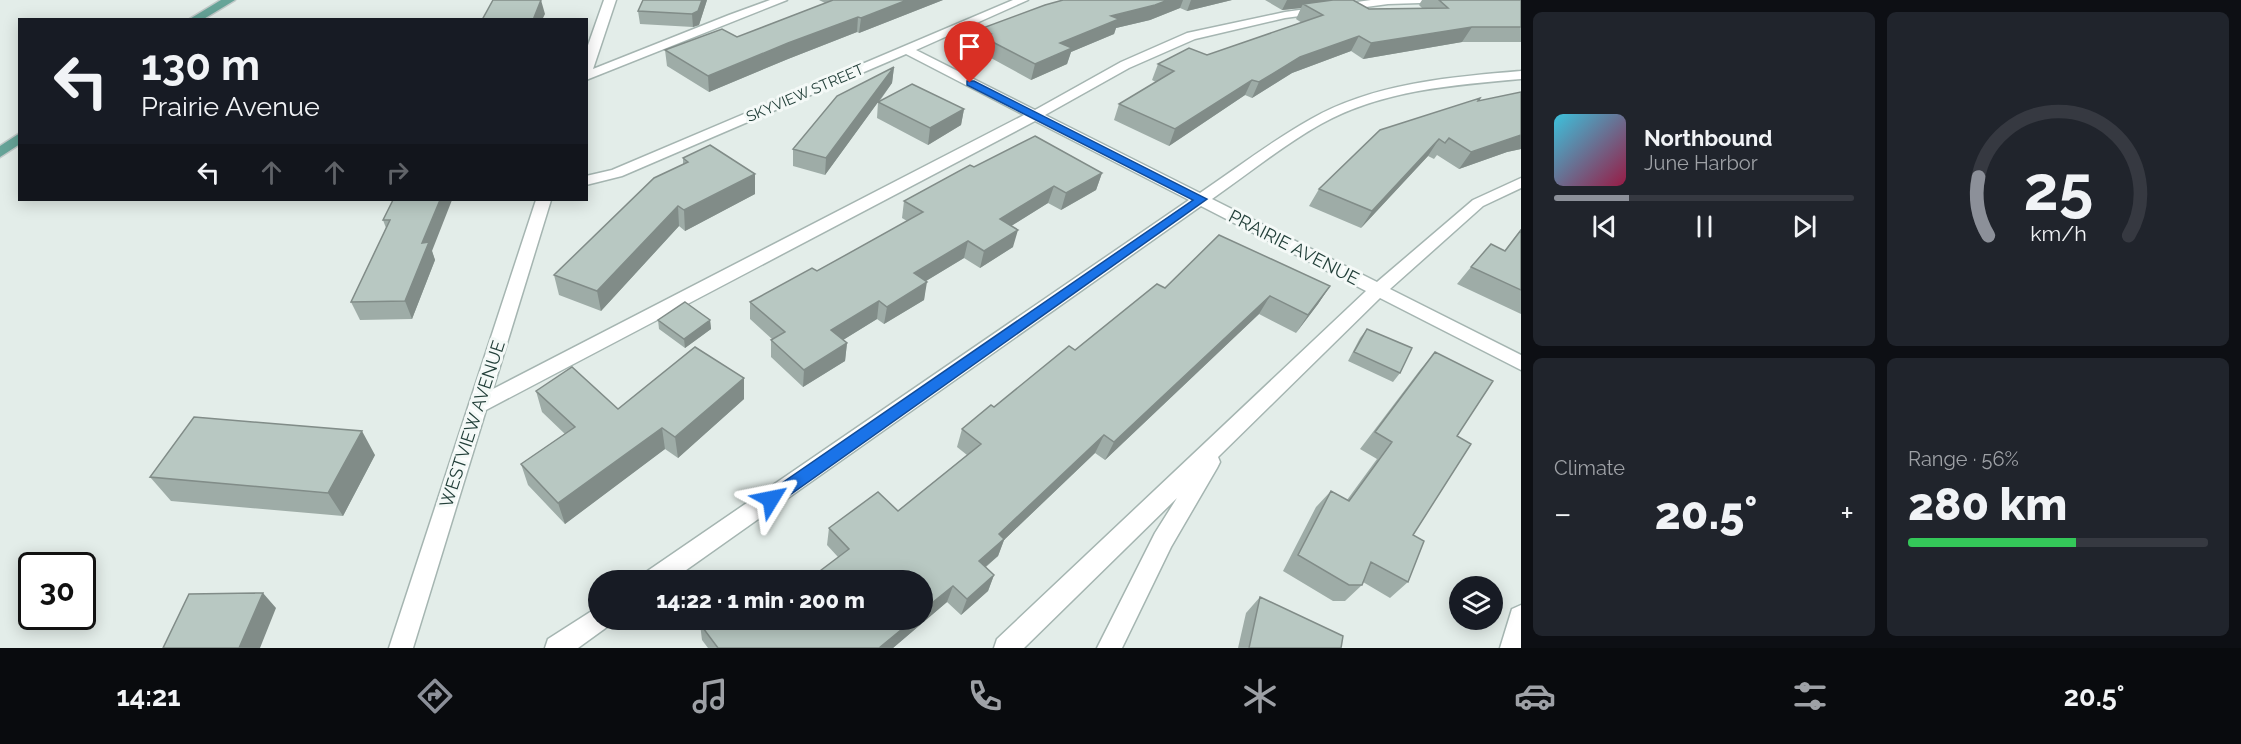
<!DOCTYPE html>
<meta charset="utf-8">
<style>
:root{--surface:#171b24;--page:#20242c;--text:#f1f3f6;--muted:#9ea1a6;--line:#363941;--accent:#8c9099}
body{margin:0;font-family:Raleway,sans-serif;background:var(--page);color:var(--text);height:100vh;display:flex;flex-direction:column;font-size:22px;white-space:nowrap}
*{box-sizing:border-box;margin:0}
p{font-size:20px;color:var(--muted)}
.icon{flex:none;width:33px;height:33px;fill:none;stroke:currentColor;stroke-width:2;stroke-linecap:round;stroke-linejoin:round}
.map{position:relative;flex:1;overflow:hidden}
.panel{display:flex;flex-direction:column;gap:12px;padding:12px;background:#0d0f14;width:720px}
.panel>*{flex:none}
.hud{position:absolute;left:18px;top:18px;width:570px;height:183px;border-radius:0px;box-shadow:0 3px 15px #0003;background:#171b24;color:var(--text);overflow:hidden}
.controls{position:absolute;left:1449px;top:576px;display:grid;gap:12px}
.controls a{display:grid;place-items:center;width:54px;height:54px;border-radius:50%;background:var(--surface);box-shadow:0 3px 15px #0003;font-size:30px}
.speed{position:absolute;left:18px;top:552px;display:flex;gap:12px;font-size:30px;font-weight:700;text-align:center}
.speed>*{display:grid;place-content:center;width:78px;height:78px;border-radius:50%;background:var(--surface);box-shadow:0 3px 15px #0003;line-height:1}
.speed .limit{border:3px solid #111;border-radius:9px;background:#fff;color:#111}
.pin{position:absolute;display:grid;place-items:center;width:51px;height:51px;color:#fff;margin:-62px -26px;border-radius:50% 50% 50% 0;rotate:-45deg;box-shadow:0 0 6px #0007}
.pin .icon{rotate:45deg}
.me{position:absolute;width:66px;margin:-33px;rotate:55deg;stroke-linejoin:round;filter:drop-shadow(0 0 4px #0008)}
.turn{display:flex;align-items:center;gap:21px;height:126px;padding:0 24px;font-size:27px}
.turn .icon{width:78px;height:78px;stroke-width:2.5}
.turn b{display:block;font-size:42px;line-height:51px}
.lanes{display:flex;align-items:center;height:57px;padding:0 24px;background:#0003;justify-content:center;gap:30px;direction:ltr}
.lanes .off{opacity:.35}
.big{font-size:45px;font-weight:800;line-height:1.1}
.panel .widget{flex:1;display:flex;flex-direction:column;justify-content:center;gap:9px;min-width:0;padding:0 21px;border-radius:9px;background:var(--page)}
.panel .dial{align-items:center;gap:0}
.dial svg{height:156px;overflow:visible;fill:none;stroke:var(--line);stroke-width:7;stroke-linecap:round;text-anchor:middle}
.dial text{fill:var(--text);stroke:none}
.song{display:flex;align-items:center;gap:18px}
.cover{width:72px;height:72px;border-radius:9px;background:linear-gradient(135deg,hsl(190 70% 55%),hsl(340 70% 35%))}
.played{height:6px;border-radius:3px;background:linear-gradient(90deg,var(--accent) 25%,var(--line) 25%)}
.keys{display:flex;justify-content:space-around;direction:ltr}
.heat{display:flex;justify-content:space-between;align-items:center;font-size:33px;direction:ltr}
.charge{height:9px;border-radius:4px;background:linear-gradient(90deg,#34c759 56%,var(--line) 0)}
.panel .tiles{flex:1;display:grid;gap:12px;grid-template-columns:repeat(2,1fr)}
.trip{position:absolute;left:588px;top:570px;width:345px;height:60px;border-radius:30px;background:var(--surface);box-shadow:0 3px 15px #0003;font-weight:800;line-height:60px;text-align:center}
.menu{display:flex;height:96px;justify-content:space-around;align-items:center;background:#090b0e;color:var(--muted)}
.menu .icon{width:42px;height:42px}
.menu .selected{color:var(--accent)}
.menu b{font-size:27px;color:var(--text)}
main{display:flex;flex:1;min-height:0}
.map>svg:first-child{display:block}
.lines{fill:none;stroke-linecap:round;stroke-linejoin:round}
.minor-casing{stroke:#a5b5b1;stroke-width:3}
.major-casing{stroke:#c1c9c8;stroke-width:3}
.minor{fill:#fff;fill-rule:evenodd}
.major{fill:#66a498;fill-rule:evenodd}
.wall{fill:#9eaca7}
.shaded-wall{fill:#818c88}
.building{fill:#b8c8c2;stroke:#818c88;stroke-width:1.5}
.route{fill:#1a73e8;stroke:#114b97;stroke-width:1.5}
.labels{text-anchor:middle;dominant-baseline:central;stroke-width:6;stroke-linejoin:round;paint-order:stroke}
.far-street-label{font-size:15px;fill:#223f39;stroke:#f4f9f7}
.street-label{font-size:18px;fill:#223f39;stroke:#f4f9f7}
</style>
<main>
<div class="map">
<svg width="1521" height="648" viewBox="0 0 1521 648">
<rect width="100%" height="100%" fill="#e3ede9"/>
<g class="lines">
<defs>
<path id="minor" d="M604,0H616L593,69L729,15L770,0H787L586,80V51Z
M1013,0H1028L916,50L1035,110L1121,62L1187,33L1285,12L1371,0H1426L1420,3L1388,4L1285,18L1195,39L1129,68L1045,115L1200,193C1237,168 1273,140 1311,119C1374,83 1451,77 1521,71V79C1453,85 1382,90 1321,124C1283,145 1248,174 1212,199L1377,282L1473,200L1521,178V188L1483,206L1390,289L1521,355V370L1380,298L1218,457L1220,462L1217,468L1171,547L1122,648H1097L1155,533L1177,498L1024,648H994L997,639L1366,291L1201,206L672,580H642L646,572L1189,200L1035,121L486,410L413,648H389L536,200H551L493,389L1024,115L906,54L622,176L586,185V176L612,170Z
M1521,605V648H1500L1512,609Z
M598,607V620H610L607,627L578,648H545L548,639Z"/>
<path id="major" d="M221,0H235L202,20H188Z
M20,133V144L0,157V146Z"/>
</defs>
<use href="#minor" class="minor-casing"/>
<use href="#major" class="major-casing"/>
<use href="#minor" class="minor"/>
<use href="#major" class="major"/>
</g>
<path class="wall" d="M707,0L699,25L693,27L640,24L638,11Z
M819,0H943L859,33L857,32L788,59L709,92L667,66L665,50L737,37L825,3Z
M1063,0H1232L1187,11L1180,8L1150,20L1116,28L1114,34L1071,52L1067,64L1031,80L980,52L981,46L977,44L980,29Z
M1265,0H1329L1369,9L1422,8L1419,5L1422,0H1521V42H1462L1363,59L1351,51L1292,73L1252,98L1245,95L1169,146L1114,120L1119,104L1156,82L1152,80L1158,64L1207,55L1302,23L1296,19L1301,8L1282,10Z
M894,67L892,83L879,102L964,109L961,125L928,145L877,118L878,102L825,175L793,166V149Z
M1521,92V149L1507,152L1459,169L1437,155L1434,159L1428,156L1361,228L1309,206L1319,189L1479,101Z
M683,158L755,194L685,231L679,226L601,311L559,295L554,275L683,164Z
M974,167L1102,173L1096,190L1061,210L1048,203L1011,226L1013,247L980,268L964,258L926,281L924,300L884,324L877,319L843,340L847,343L845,361L803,387L771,357V340L772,339L750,319V302L817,271L907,221L902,218L904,201Z
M393,200L432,251L435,260L412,319L360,320L351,302L386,228L383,220Z
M1521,229V314L1457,284L1471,267L1505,250Z
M1330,286L1318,304L1296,333L1259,314L1105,460L1095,453L1004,540L998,556L986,567L994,575L988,591L961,615L947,602L893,648H708L702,640L700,624L922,620L838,557L827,545L829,528L898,511L967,455L957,447L962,429L1165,288Z
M658,320H710L711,329L685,348L659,329Z
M1367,329L1400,373L1393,382L1348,361L1360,338Z
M1435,352L1457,436L1413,535L1408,582L1390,598L1363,582L1362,585L1345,601H1333L1283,571L1316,507L1331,491L1347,500L1377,459L1360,449L1420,370Z
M536,391L618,409L744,399L678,458L665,449L565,524L528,485L521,464L565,434L542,412Z
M375,455L343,516L171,501L150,477Z
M1260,597L1341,648H1238L1246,613Z"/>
<path class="shaded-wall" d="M541,0L545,14L542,20H533Z
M702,0H707L699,25L693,27L692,14Z
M907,0H943L859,33L861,18Z
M1168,0H1183L1180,8L1150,20L1116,28L1114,34L1071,52L1067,64L1031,80L1035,64L1060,43L1111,16Z
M1191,0H1232L1187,11Z
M1287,0H1329L1327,4H1303L1301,8L1282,10Z
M858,17L857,32L788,59L709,92L708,76L788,43Z
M1472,27L1462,42L1363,59L1371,43Z
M1359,36L1351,51L1292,73L1252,98L1259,82L1300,57Z
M894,67L892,83L825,175L826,158Z
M1252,80L1245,95L1169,146L1175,129Z
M964,109L961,125L928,145L930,128Z
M1521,135V149L1507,152L1459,169L1471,152Z
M1439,139L1428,156L1361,228L1372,211Z
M1102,173L1096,190L1061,210L1066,193Z
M755,174V194L685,231L684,210Z
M1054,186L1048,203L995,236L1000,219Z
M440,200H452L432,251L435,260L412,319L405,301L422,243Z
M678,206L679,226L601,311L597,291Z
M1018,230L1013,247L980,268L984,251Z
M968,241L964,258L911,290L914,273Z
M927,282L924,300L884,324L887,307Z
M1330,286L1318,304L1296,333L1308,315Z
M1270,296L1259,314L1105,460L1114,442Z
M879,301L877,319L830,348L831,330Z
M710,320L711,329L685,348L684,339Z
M847,343L845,361L803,387L804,370Z
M744,378V399L678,458L675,437Z
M662,428L665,449L565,524L558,503Z
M362,431L375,455L343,516L328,493Z
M1104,435L1095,453L1004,540L998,556L973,577L979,561L999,534Z
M994,575L988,591L961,615L967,599Z
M953,586L947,602L893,648H879L913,620H922V611Z
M263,593L276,608L260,648H239Z"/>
<path class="building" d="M493,0H541L533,20H482Z
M643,0H702L698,11L692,14L638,11Z
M833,0H907L861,18L858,17L788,43L708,76L665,50L722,29L737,37Z
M1063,0H1168L1155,5L1111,16L1119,19L1060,43L1072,48L1035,64L983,37L991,34L980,29L1045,5Z
M1333,0H1353L1369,9L1448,8L1439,0H1521V27H1472L1371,43L1359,36L1300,57L1259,82L1252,80L1175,129L1119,104L1174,71L1158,64L1189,48L1207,55L1323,15L1303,4Z
M894,67L826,158L793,149L837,96Z
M912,84L964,109L930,128L878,102Z
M1521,92V135L1471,152L1449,138L1445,143L1439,139L1372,211L1319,189L1380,130L1480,98L1478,101Z
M1035,136L1102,173L1066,193L1054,186L1000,219L1018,230L984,251L968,241L914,273L927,282L887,307L879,301L831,330L847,343L804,370L771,340L785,332L750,302L812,268L817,271L923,212L904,201L970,165L974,167Z
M710,145L755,174L684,210L678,206L597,291L554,275L654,178L688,162L683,158Z
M393,200H440L422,243L429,242L405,301L351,302L390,220H383Z
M1521,230V290L1471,267L1491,244L1505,251Z
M1219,235L1330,286L1308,315L1270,296L1114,442L1104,435L999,534L1004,539L979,561L994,575L967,599L953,586L922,611V580H808L849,549L829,528L878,492L898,511L981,444L962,429L991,405L994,407L1069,346L1075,350L1157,284L1165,288Z
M685,302L710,320L684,339L658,320Z
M1367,329L1412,348L1400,373L1354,352Z
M695,347L744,378L675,437L662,428L558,503L521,464L575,427L536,391L572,367L618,409Z
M1435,352L1493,381L1457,436L1471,444L1413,535L1424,541L1408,582L1371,562L1362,585H1349L1298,555L1331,491L1349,501L1392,442L1375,432Z
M194,417L362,431L328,493L150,477Z
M263,593L239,648H163L189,594Z
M1260,597L1343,636L1341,648H1249Z
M707,620H913L879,648H718L700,624Z"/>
<path class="route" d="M967,81H974L1207,199L777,504L771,506L766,504L763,499L766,494L1193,200L967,85Z"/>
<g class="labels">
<g class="far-street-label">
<text transform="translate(805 93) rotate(-23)">SKYVIEW STREET</text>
</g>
<g class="street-label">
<text transform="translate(1294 247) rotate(27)">PRAIRIE AVENUE</text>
<text transform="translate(472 424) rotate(-72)">WESTVIEW AVENUE</text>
</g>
</g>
</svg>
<div class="controls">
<a><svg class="icon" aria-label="layers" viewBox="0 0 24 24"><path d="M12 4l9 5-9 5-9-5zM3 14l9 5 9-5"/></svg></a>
</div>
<div class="speed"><div class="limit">30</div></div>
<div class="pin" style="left:970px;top:83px;background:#d93025"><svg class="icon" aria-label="arrive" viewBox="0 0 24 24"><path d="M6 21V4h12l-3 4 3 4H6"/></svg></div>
<svg class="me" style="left:771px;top:499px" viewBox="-20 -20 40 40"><path d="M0-17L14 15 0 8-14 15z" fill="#1a73e8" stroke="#fff" stroke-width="4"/></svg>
<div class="trip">14:22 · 1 min · 200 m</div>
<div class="hud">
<div class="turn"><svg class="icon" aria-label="left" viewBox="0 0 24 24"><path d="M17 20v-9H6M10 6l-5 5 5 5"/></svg><div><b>130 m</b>Prairie Avenue</div></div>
<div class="lanes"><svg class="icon" aria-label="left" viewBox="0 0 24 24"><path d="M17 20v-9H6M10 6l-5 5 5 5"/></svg><svg class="icon off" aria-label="ahead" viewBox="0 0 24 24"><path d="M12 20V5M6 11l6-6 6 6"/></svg><svg class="icon off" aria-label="ahead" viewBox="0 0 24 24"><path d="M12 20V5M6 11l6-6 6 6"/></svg><svg class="icon off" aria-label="right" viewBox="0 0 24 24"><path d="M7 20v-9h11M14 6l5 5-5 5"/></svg></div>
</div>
</div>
<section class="panel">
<div class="tiles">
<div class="widget">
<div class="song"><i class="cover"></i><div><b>Northbound</b><p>June Harbor</p></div></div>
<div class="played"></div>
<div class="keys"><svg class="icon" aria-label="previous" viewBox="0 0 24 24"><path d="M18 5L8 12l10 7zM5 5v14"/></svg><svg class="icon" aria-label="pause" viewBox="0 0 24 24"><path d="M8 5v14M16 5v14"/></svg><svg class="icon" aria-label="next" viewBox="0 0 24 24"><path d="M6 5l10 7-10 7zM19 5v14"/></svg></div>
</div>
<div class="widget dial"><svg viewBox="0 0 100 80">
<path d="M14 69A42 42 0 1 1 86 69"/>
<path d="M14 69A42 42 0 0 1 9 39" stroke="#8c9099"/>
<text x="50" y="56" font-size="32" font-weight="700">25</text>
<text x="50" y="72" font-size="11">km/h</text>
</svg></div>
<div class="widget"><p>Climate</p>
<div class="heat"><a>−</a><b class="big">20.5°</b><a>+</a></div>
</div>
<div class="widget"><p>Range · 56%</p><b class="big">280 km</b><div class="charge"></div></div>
</div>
</section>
</main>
<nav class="menu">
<b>14:21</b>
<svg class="icon selected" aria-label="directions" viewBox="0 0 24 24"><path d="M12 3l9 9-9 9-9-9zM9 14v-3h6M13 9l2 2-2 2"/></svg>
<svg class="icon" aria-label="music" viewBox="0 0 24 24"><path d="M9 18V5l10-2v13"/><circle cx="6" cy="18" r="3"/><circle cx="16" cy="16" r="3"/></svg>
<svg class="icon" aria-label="phone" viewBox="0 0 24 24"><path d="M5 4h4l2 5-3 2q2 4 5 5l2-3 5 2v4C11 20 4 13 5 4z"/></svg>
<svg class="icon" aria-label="climate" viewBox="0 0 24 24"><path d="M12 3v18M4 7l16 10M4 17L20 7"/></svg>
<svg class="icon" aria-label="car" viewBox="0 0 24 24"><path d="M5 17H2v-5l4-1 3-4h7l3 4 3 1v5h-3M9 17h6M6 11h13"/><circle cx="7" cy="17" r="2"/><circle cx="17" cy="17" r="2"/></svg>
<svg class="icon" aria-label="filters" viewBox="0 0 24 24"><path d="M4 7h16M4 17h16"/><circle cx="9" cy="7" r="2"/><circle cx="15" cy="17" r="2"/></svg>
<b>20.5°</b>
</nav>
